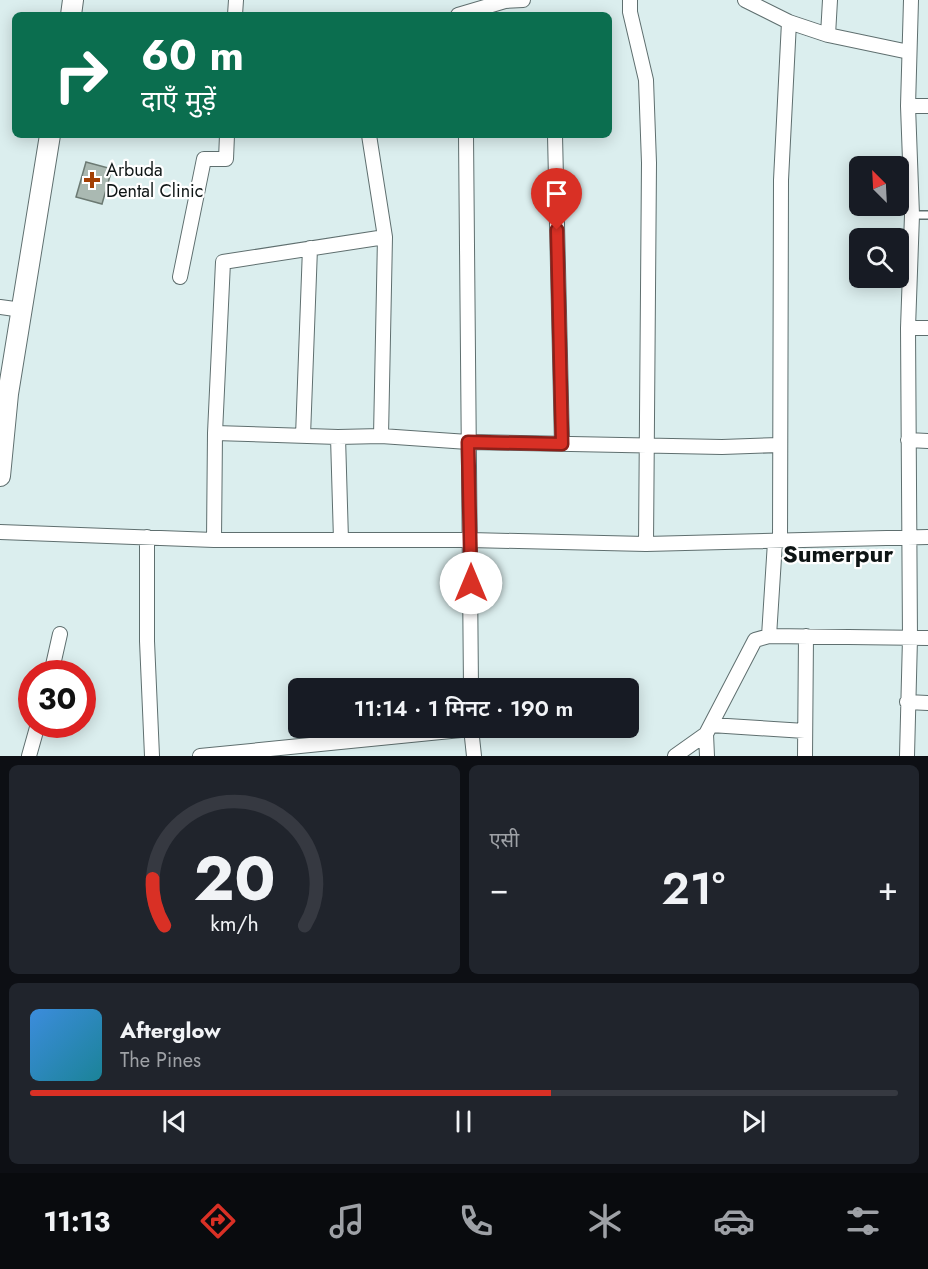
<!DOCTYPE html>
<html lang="hi">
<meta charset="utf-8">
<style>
:root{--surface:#171b24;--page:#20242c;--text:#f1f3f6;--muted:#9ea1a6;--line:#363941;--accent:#d93025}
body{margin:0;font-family:Jost,"Noto Sans Devanagari",sans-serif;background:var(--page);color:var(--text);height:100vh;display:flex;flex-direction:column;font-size:22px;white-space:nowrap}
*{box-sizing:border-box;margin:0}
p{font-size:20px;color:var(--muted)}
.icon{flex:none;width:33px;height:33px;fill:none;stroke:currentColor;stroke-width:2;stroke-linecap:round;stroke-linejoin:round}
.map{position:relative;height:756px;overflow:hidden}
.drawer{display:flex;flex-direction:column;gap:9px;padding:9px;background:#0d0f14;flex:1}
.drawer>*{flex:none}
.banner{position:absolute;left:12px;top:12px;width:600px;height:126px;border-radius:9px;box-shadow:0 3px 15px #0003;background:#0b6e4f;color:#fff;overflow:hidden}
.needle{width:39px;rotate:336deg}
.buttons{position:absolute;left:849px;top:156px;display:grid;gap:12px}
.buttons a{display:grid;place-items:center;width:60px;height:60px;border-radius:9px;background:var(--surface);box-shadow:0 3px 15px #0003;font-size:30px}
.speed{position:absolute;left:18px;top:660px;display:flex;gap:12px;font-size:30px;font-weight:700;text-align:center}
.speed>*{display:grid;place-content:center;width:78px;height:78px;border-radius:50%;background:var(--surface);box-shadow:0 3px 15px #0003;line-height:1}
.speed .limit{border:9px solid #d22;background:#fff;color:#111}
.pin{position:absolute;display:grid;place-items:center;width:51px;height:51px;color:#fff;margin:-62px -26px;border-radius:50% 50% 50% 0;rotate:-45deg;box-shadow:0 0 6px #0007}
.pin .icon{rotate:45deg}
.me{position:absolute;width:66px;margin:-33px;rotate:0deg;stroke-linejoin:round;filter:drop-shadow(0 0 4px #0008)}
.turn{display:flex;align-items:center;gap:21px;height:126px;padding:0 30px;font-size:27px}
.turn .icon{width:78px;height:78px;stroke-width:2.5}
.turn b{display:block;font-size:42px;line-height:51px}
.big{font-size:45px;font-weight:600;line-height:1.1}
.drawer .card{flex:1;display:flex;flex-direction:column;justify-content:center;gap:9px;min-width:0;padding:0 21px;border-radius:9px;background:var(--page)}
.drawer .dial{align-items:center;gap:0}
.dial svg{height:156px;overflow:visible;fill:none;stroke:var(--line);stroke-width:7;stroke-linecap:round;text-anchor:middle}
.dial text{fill:var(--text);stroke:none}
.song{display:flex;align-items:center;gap:18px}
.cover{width:72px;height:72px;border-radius:9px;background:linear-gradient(135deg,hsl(210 70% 55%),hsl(190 70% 35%))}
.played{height:6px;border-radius:3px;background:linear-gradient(90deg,var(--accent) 60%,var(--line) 60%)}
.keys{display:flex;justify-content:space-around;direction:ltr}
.heat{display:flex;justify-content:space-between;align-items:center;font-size:33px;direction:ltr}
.drawer .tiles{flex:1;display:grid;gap:9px;grid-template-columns:1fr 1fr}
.card:last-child{grid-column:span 2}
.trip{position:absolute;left:288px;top:678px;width:351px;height:60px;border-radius:9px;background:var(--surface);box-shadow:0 3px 15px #0003;font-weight:600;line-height:60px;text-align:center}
.menu{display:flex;height:96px;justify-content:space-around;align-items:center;background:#090b0e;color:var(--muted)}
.menu .icon{width:42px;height:42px}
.menu .on{color:var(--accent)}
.menu b{font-size:27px;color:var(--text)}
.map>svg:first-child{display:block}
.building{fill:#aab9b2;stroke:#6c7a73;stroke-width:1.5}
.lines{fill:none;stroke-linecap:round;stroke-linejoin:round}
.lane-casing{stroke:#5f6f6f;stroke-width:10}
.street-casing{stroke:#5f6f6f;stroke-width:16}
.secondary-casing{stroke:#5f6f6f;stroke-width:22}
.lane{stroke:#fff;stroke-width:7}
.street{stroke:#fff;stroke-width:14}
.secondary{stroke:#fff;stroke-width:20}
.route-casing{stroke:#8d1f18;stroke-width:15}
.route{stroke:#d93025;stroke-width:10}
.poi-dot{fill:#a23f04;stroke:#fff;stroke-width:2}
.labels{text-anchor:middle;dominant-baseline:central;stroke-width:4.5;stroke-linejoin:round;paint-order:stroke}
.poi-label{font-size:18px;fill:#0e1515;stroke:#fff;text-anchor:start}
.district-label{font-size:24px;font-weight:bold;fill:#0e1515;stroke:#fff}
</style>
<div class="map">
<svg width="928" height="756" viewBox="0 0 928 756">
<rect width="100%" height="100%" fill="#dbeeee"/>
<path class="building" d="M86,162L112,169L102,204L76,197Z"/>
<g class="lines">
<defs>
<path id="lane" d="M912,215H928"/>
<path id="street" d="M630,0V12L646,80L649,163L646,544
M745,0L789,22L828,35L909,52
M235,15L236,0
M458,15L505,1L523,0
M828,35L830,0
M908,106H928
M369,135L385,237L381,436
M466,135L471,688
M555,135L562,444
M180,277L204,159H226L227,135
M0,307L22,310
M908,328H928
M215,433L338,437L381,436L468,442L722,447L780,445
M303,436L310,248
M338,437L341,540
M908,440L928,441
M0,532L214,540H470L646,544L928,537
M147,537V641L152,756
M214,540L215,433L223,262L385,237
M780,541L781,180L789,22
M769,636L928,638
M51,674L60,634
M907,702L928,703
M711,725L805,731
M471,728L474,756
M706,734L707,756
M29,756L38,724
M200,756L471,729
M675,756L706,734L755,640L769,636L775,542
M805,756L806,636
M907,756L910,638L908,328L912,215L908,106L911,0"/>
<path id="secondary" d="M71,15L73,0
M0,476L8,394L50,135"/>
</defs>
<use href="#lane" class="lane-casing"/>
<use href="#street" class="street-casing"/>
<use href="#secondary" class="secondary-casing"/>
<use href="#lane" class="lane"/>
<use href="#street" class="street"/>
<use href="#secondary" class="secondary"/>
</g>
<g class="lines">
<defs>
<path id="route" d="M471,583L468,442L562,444L557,230"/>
</defs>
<use href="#route" class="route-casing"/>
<use href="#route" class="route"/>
</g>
<path class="poi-dot" d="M89 171h6v6h6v6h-6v6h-6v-6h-6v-6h6z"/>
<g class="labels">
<g class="poi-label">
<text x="106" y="170">Arbuda<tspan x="106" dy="21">Dental Clinic</tspan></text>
</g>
<g class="district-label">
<text x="838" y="553">Sumerpur</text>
</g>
</g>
</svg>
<div class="buttons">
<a><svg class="needle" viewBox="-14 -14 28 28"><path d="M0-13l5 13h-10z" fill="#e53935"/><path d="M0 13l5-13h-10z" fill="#9ea1a6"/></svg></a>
<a><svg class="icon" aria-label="search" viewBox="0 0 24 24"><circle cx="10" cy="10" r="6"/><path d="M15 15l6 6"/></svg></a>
</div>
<div class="speed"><div class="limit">30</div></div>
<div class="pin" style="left:557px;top:230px;background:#d93025"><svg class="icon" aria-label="arrive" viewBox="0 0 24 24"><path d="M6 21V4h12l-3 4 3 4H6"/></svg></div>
<svg class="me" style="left:471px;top:583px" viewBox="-20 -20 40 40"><circle r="19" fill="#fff"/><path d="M0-13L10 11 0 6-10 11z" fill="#d93025"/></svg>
<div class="trip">11:14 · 1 मिनट · 190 m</div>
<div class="banner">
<div class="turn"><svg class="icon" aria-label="right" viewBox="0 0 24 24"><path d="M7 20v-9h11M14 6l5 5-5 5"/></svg><div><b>60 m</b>दाएँ मुड़ें</div></div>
</div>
</div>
<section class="drawer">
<div class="tiles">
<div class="card dial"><svg viewBox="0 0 100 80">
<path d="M14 69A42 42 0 1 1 86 69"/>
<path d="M14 69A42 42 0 0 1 8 45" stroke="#d93025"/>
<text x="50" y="56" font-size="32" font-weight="700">20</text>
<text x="50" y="72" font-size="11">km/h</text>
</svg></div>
<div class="card"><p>एसी</p>
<div class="heat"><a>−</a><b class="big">21°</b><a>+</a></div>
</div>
<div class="card">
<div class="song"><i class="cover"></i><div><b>Afterglow</b><p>The Pines</p></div></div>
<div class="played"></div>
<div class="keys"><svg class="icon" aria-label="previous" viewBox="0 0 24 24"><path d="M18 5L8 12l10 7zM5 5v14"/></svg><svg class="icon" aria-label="pause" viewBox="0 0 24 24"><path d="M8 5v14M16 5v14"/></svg><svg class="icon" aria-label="next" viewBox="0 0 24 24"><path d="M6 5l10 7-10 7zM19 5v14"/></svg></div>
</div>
</div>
</section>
<nav class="menu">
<b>11:13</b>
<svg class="icon on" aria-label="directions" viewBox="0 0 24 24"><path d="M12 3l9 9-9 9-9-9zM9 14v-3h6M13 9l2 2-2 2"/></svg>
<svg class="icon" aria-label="music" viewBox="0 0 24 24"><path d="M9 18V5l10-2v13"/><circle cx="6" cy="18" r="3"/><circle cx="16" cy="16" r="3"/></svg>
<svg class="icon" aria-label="phone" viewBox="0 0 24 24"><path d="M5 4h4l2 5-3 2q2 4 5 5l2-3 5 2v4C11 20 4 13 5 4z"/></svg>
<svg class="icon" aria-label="climate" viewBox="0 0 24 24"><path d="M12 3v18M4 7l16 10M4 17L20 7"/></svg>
<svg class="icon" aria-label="car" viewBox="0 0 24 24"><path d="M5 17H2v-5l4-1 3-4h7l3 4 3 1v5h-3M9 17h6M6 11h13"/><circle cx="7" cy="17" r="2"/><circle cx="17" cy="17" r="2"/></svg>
<svg class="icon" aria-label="filters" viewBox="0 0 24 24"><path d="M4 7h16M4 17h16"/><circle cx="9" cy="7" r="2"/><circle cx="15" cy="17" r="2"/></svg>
</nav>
